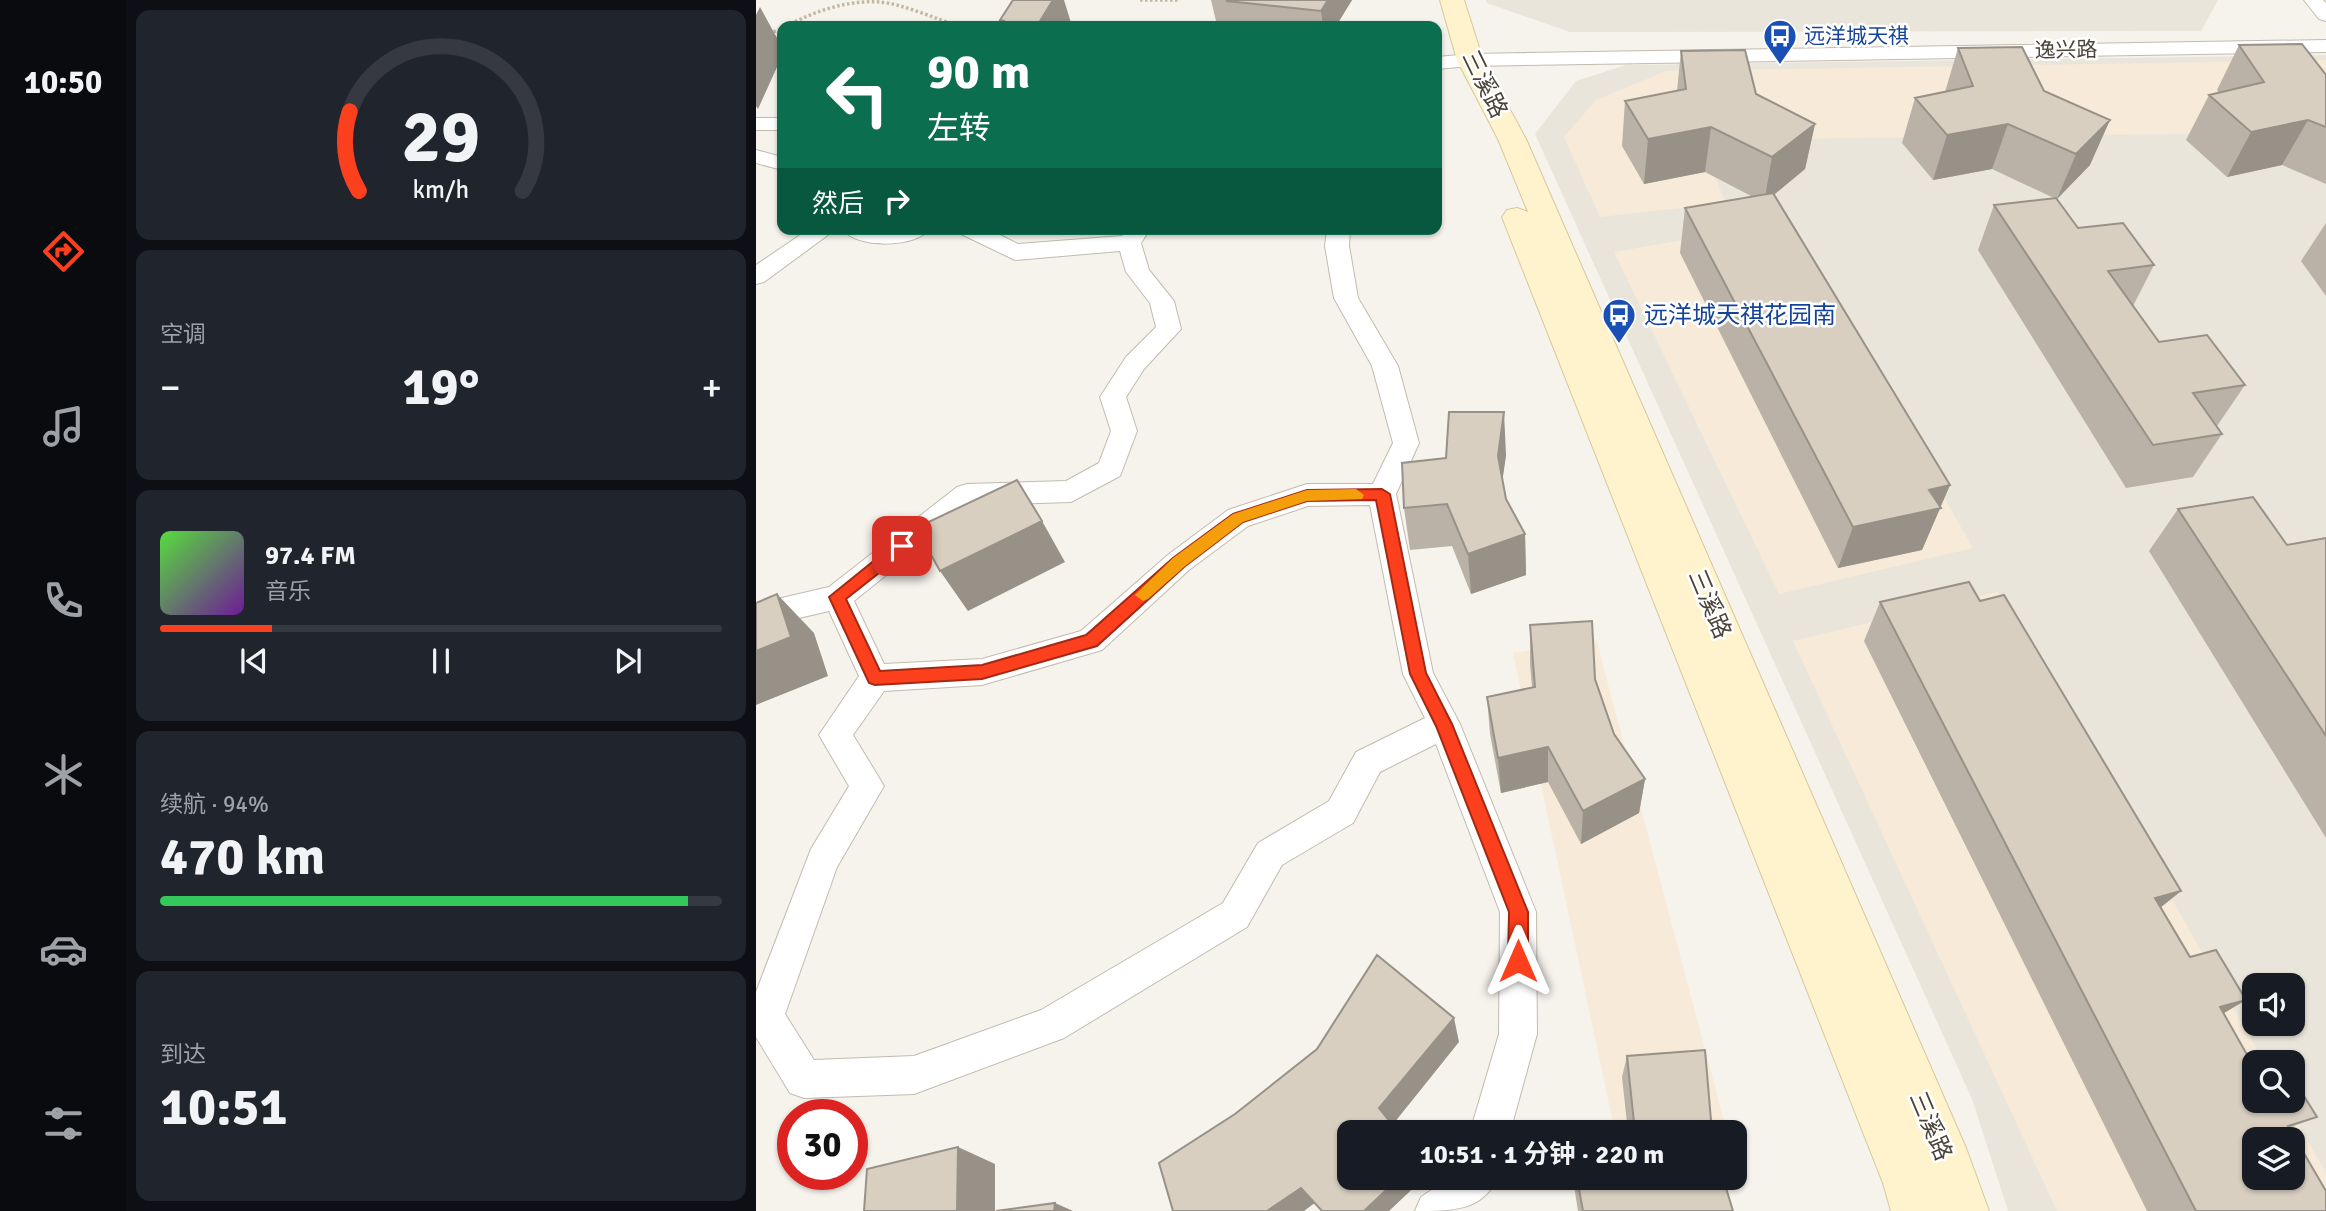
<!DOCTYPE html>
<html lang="zh">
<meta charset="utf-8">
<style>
:root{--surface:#171b24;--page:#20242c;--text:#f1f3f6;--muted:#9ea1a6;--line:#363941;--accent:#fc3f1d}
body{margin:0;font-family:Signika,"Noto Sans SC",sans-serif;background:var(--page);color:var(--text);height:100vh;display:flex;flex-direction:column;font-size:26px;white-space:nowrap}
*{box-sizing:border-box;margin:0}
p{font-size:23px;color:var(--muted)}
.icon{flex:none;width:38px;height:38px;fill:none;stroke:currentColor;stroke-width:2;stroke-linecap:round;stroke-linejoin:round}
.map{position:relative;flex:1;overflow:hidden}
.sheet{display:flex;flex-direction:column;gap:10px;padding:10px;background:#0d0f14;width:630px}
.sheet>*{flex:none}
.guide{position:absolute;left:21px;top:21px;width:665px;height:214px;border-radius:14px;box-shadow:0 2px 5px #0004;background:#0b6e4f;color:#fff;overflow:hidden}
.controls{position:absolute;left:1486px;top:973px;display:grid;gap:14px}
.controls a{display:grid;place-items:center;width:63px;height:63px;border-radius:14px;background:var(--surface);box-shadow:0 2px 5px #0004;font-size:35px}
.speed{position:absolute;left:21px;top:1099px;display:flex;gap:14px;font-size:35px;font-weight:700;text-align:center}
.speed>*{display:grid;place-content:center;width:91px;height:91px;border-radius:50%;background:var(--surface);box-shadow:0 2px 5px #0004;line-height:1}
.speed .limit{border:10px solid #d22;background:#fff;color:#111}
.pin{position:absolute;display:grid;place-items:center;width:60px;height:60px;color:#fff;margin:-30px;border-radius:14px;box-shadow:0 4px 10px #0006}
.me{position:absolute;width:77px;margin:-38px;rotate:0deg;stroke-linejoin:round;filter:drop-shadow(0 0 5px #0008)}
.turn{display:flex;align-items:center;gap:24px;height:147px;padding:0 35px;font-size:32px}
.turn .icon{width:91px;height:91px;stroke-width:2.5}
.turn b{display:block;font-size:49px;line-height:60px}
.then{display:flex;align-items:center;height:66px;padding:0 35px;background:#0003;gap:14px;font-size:26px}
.big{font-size:52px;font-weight:700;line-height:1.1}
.sheet .widget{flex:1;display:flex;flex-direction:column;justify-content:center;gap:10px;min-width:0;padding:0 24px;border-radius:14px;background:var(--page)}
.sheet .dial{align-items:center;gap:0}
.dial svg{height:182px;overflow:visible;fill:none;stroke:var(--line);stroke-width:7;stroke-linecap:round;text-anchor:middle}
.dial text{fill:var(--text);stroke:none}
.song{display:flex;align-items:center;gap:21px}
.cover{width:84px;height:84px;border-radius:10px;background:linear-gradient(135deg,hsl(110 70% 55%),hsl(280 70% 35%))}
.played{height:7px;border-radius:4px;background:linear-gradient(90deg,var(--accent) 20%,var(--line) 20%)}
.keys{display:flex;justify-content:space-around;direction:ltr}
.heat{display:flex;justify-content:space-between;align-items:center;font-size:38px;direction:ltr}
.charge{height:10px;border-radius:5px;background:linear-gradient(90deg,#34c759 94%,var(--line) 0)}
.trip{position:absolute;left:581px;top:1120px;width:410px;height:70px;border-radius:14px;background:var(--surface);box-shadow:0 2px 5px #0004;font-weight:700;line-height:70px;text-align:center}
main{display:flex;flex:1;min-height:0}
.dock{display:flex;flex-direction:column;width:126px;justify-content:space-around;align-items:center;background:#090b0e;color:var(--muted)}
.dock .icon{width:49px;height:49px}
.dock .selected{color:var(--accent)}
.dock b{font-size:32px;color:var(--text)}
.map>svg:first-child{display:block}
.residential{fill:#eae5da;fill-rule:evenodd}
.commercial{fill:#f7ead8;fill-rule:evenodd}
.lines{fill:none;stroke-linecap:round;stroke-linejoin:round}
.minor-casing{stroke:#c2bbae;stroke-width:2}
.secondary-casing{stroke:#d6c79b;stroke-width:2}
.path{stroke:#c4b79f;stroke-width:3.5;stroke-dasharray:2.5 2.5;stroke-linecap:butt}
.minor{fill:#fff;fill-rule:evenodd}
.secondary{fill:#fff3cd;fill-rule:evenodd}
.wall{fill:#bab2a6}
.shaded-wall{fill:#979187}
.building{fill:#d8cfc1;stroke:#979187;stroke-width:2;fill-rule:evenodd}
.route{fill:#fc3f1d;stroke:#a42913;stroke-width:2}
.slow{fill:#f59e0b}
.labels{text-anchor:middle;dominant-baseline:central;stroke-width:5;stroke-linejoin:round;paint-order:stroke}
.far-transit-label{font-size:21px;fill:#164399;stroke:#fff;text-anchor:start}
.far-street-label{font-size:21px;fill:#4b4439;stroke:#fff}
.street-label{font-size:24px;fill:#4b4439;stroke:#fff}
.transit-label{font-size:24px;fill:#164399;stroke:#fff;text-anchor:start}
</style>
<main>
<nav class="dock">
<b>10:50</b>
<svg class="icon selected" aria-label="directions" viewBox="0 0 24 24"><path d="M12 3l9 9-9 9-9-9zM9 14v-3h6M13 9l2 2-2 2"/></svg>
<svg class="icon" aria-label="music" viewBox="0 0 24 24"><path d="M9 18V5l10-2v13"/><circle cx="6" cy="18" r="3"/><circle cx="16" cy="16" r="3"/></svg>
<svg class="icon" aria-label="phone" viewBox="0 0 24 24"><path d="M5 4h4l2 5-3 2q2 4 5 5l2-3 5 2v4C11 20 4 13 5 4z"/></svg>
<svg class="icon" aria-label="climate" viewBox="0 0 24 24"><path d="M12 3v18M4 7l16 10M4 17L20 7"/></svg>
<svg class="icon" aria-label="car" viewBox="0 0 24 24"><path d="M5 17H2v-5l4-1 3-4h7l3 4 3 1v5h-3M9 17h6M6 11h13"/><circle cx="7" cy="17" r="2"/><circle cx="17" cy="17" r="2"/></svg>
<svg class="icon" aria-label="filters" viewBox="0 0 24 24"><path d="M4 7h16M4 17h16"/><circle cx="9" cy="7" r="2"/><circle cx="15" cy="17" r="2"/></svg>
</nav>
<section class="sheet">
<div class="widget dial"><svg viewBox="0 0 100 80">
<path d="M14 69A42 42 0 1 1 86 69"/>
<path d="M14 69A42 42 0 0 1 10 34" stroke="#fc3f1d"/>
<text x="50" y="56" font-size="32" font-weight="700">29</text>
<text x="50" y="72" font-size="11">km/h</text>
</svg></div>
<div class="widget"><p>空调</p>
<div class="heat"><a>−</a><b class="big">19°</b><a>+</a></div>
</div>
<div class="widget">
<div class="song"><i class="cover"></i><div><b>97.4 FM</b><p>音乐</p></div></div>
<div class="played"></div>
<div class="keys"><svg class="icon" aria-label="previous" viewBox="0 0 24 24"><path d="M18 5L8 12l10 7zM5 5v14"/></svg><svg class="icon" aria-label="pause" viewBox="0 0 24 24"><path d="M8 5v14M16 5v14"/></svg><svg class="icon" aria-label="next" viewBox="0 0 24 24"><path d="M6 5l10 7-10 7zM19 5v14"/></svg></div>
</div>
<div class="widget"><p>续航 · 94%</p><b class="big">470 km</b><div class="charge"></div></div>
<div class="widget"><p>到达</p><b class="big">10:51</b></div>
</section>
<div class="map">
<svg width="1570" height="1211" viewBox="0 0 1570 1211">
<rect width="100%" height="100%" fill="#f6f3ec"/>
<path class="residential" d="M730,0H1462L1445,31L814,32L731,3Z
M1570,55V1211H1252L1216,1099L779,134L820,81L870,65ZM1498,985H1536V1024H1498ZM1498,1062H1536V1101H1498ZM1498,1139H1536V1178H1498Z"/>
<path class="commercial" d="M1570,60V132L943,140L970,203L844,217L808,137L840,100L910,71Z
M1030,222L1217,548L1023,594L858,252Z
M1242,592L1508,1062H1498V1101H1529L1570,1173V1211H1301L1037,641ZM1498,1139H1536V1178H1498Z
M840,639L971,1132H859L757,653Z"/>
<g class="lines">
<defs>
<path id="minor" d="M1548,0H1567L1570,3V21L1563,19Z
M1570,40V52L714,66L681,69V57L714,54Z
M0,118H26V130H0Z
M0,150L26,157V170L0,163Z
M53,229H80L8,282L0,284V265Z
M87,229H173C161,248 99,249 87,229Z
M202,229H232L262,244L366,236L371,229H394L385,243L393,270L418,301L425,329L388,369L370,397L381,431L364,476L315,502L217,505L98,601L128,664L226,659L325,631L413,554L472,510L551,484H617L637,443L616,366L578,298L569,246L571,229H594L593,246L602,298L642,366L663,443L640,494L677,673L704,724L780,912L781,1034L754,1132H714L743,1034L744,912L680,744L624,772L597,823L526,865L491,927L308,1038L158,1094L48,1098L34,1093L0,1037V992L55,849L93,786L63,735L103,676L73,611L0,628V604L73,587L201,487L211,484L310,481L343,463L355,431L344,397L370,357L400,327L394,303L370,272L364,251L259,260L205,234ZM614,505L647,674L669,718L600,752L573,801L502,843L467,903L285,1010L158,1056L58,1060L29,1014L81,867L128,786L97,735L128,691L226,685L346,650L433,570L492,526L552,506Z
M693,1178H741C727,1211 696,1211 659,1211L665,1197Z"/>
<path id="secondary" d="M684,0H708L727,60L770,139L1210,1148L1233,1211H1135L1127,1183L746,217L751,210L761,208L772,212L742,139L701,60Z"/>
</defs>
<use href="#minor" class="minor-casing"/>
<use href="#secondary" class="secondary-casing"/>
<path class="path" d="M384,0H424
M30,26C60,11 90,0 124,2C147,4 180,19 203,26
M228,26L248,23
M13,34L26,28"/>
<use href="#minor" class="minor"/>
<use href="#secondary" class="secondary"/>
</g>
<path class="wall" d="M455,0H596L580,26H476L475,22L460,21Z
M1483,45L1570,75V184L1526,165L1471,177L1430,140L1453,95L1463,93L1461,90Z
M1202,48L1288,91L1334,165L1301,199L1322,228L1398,265L1377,306L1403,342L1489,385L1461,426L1466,434L1437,477L1370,488L1222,250L1238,205L1298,198L1236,169L1177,180L1146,143L1159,98L1189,92Z
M925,51L1000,94L1059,124L1049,169L1017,195L1194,485L1166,550L1082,568L924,253L929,208L997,197L949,172L888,184L866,146L869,101L921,91Z
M1570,223V296L1545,261Z
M750,455L746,480L750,499L769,534L770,575L715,594L696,546L654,550L648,508Z
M1422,509L1531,545L1570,538V838L1393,551Z
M1224,601L1425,891L1405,907L1467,1013L1498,1101L1561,1117L1533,1128L1570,1211H1391L1108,641L1124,602Z
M774,625L839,679L858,734L889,779L883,813L825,844L792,782L745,793L734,734L731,697L776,687L774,664Z
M871,1056L956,1132H872L866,1077Z
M819,1178H967L977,1211H822L818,1186Z"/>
<path class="shaded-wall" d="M297,0H308L316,26H281Z
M572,0H596L580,26H567L565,11Z
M4,7L26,47V56L2,109L0,106V15Z
M1354,120L1334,165L1301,199L1320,154Z
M1552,120L1526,165L1471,177L1495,132Z
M1059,124L1049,169L1008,203L1016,157Z
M1252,124L1236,169L1177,180L1191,135Z
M955,127L949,172L888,184L892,139Z
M748,412L750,455L744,498L742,456Z
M1194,485L1166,550L1082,568L1097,527L1173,490Z
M286,521L309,562L212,611L184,571Z
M769,534L770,575L715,594L712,554Z
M21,594L58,633L72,676L0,705V651Z
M792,747V782L745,793L742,758Z
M889,779L883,813L825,844L827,811Z
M1425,891L1389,920L1399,898Z
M1490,1000L1448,1025L1464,1007Z
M698,1018L703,1042L634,1128L623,1108Z
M202,1147L239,1164V1211H201Z
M643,1178H668L633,1211H608Z
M545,1188L560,1202L548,1211H511Z
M299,1203L317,1211H298Z"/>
<path class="building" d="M257,0H297L281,26H245L248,21L244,20Z
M471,0H572L565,11L471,1Z
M1546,44L1570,75V127L1552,120L1495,132L1453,95L1508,82L1483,45Z
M1266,47L1288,91L1354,120L1320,154L1252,124L1191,135L1159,98L1217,86L1202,48Z
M989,50L1000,94L1059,124L1016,157L955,127L892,139L869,101L930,89L925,51Z
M1017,193L1194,485L1173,490L1185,508L1097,527L929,208Z
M1300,198L1322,228L1367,223L1398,265L1352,271L1403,342L1451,335L1489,385L1437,393L1466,434L1397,445L1238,205Z
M693,412H748L742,456L750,499L769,534L712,554L691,504L648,508L646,463L690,458Z
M261,480L286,521L184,571L160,528Z
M1497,497L1531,545L1570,538V736L1422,509Z
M1213,582L1224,601L1248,595L1425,891L1399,898L1434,957L1460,950L1490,1000L1464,1007L1498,1067V1101H1536V1077L1561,1117L1532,1126L1570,1191V1211H1440L1124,602ZM1498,1139H1536V1178H1498Z
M21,594L35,637L0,651V603Z
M836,621L839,679L858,734L889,779L827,811L792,747L742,758L731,697L779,687L774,625Z
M621,955L698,1018L623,1108L642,1132H593V1178H643L608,1211H566L545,1188L511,1211H417L403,1163L479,1114L561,1049Z
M949,1050L956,1132H879L871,1056Z
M202,1147L201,1211H108L111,1169Z
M821,1178H967L977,1211H827Z
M299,1203L298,1211H240Z"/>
<path class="route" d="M626,489L634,494L670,673L696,724L772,912V961L769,968L762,971L755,968L752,961L753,912L680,726L654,674L620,500L551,501L487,522L428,567L341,646L226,679L119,685L113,683L73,597L141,542H152L154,546L152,550L90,599L124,671L226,665L330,635L417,558L477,514L551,490Z"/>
<path class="slow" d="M600,489L608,495L606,499L551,501L487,522L428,567L392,599L387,601L379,595L417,558L477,514L551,490Z"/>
<defs>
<symbol id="bus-pin" viewBox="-11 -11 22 30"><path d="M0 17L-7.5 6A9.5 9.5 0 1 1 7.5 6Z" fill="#1a4fb4" stroke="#fff"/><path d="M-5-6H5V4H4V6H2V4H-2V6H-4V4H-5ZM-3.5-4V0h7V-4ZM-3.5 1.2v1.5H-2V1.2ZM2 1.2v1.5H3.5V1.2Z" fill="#fff"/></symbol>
</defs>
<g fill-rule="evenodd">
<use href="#bus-pin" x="1005" y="17" width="38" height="52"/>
<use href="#bus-pin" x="844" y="296" width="38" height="52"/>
</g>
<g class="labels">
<g class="far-transit-label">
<text x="1048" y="36">远洋城天祺</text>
</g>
<g class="far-street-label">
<text transform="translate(1310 50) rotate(-1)">逸兴路</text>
</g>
<g class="street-label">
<text transform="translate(729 84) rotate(64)">三溪路</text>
<text transform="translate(954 604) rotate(67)">三溪路</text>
<text transform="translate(1175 1126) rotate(67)">三溪路</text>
</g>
<g class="transit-label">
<text x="888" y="315">远洋城天祺花园南</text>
</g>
</g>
</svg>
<div class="controls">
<a><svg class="icon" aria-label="sound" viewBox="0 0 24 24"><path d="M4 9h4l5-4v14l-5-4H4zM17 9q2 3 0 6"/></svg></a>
<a><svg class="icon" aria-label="search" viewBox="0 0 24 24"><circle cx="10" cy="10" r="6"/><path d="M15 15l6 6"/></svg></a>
<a><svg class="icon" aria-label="layers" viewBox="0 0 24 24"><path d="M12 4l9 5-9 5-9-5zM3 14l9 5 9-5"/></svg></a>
</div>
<div class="speed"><div class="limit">30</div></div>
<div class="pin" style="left:146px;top:546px;background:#d93025"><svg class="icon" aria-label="arrive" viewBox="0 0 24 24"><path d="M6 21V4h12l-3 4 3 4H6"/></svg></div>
<svg class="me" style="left:762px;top:961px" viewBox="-20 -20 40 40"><path d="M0-17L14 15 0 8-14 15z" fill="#fc3f1d" stroke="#fff" stroke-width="4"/></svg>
<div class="trip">10:51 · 1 分钟 · 220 m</div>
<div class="guide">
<div class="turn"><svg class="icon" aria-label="left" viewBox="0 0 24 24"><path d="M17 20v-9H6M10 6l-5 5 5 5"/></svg><div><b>90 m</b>左转</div></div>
<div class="then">然后<svg class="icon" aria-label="right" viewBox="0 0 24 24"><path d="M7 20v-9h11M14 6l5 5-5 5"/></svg></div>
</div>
</div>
</main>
